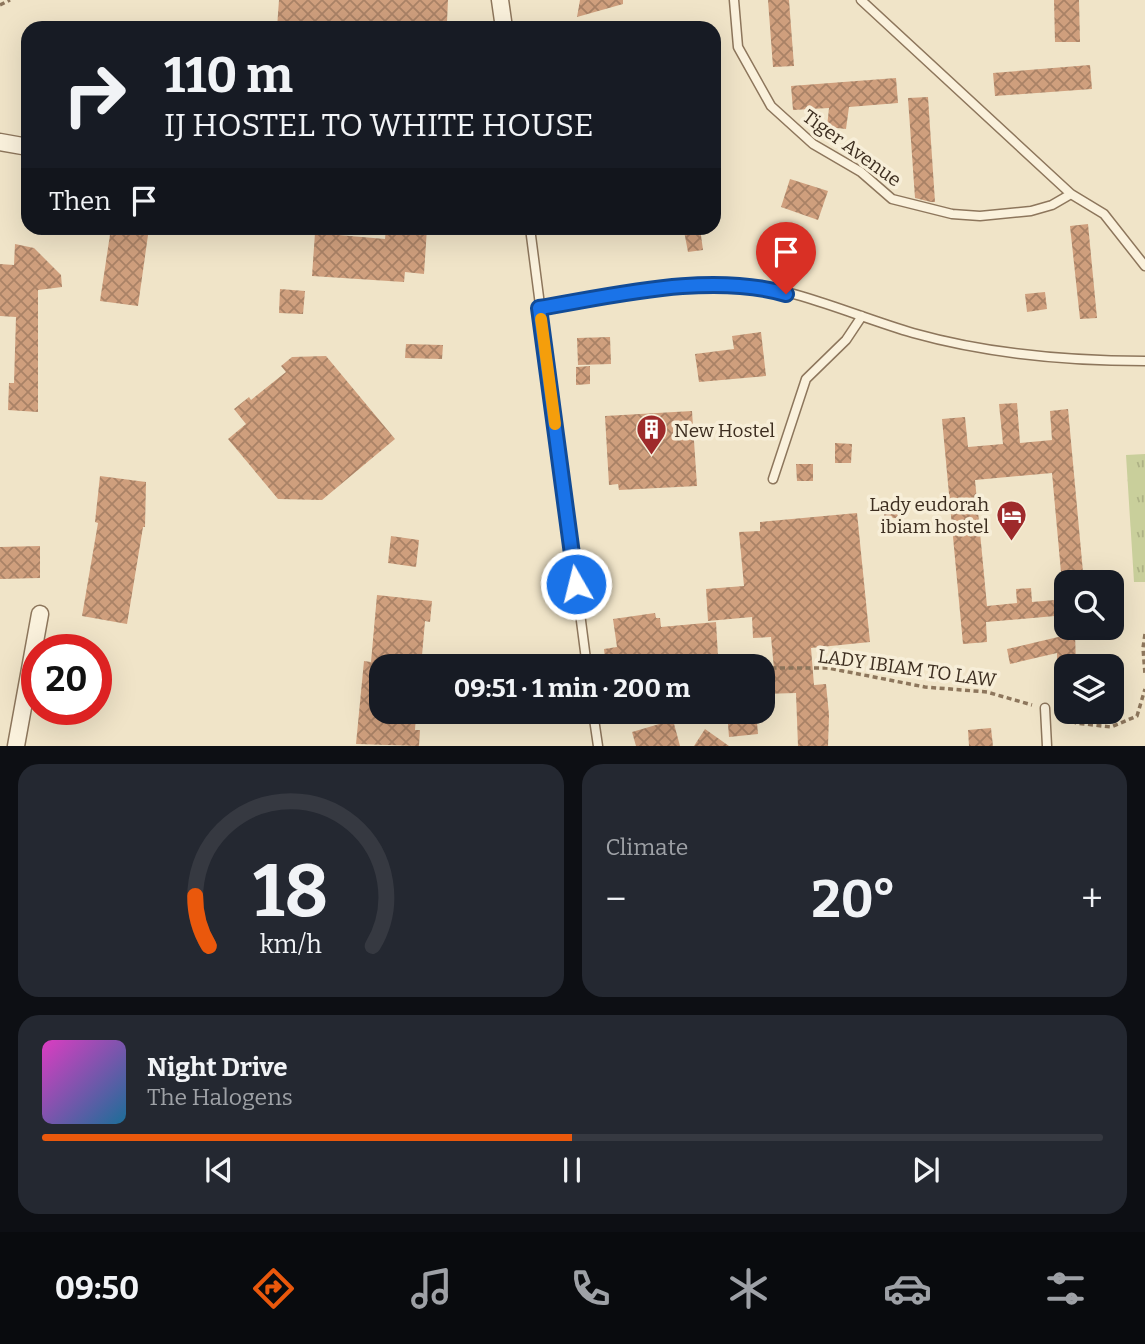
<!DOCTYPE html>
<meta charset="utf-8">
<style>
:root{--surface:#171b24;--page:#242831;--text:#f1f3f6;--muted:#9ea1a6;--line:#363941;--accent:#ea580c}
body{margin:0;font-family:Bitter,serif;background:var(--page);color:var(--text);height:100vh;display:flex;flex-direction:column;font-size:26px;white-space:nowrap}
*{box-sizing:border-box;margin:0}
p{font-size:23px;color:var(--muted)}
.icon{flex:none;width:38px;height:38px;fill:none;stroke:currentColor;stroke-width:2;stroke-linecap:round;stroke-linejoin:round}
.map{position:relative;height:746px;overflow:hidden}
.side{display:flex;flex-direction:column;gap:18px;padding:18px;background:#0d0f14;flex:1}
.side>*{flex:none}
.guide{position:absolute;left:21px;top:21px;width:700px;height:214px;border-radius:21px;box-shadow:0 7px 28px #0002;background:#171b24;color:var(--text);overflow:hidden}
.controls{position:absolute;left:1054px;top:570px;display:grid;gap:14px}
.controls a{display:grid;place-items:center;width:70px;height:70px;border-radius:14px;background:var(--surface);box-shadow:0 7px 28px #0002;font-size:35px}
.speed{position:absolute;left:21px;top:634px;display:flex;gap:14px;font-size:35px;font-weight:700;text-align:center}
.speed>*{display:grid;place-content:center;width:91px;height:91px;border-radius:50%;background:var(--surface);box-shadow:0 7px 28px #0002;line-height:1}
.speed .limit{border:10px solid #d22;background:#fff;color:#111}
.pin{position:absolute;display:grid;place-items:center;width:60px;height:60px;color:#fff;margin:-72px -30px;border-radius:50% 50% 50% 0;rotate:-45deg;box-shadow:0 0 7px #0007}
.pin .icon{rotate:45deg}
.me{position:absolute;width:77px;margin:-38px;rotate:352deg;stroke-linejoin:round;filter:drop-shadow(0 0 5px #0008)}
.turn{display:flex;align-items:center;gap:24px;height:147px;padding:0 28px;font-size:32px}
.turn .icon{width:91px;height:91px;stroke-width:2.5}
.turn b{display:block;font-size:49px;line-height:60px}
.then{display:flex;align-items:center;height:66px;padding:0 28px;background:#0003;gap:14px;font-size:26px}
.big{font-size:52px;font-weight:700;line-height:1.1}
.side .widget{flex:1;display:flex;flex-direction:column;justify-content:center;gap:10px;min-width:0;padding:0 24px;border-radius:21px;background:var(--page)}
.side .dial{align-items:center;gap:0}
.dial svg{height:182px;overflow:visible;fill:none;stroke:var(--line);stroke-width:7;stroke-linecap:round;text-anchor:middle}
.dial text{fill:var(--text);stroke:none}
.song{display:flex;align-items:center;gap:21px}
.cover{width:84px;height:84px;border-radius:10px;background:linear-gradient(135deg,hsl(310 70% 55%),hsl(200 70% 35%))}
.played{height:7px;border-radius:4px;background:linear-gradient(90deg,var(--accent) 50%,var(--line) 50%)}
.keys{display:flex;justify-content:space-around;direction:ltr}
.heat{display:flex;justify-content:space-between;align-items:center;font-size:38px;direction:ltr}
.side .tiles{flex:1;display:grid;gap:18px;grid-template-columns:1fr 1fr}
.widget:last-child{grid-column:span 2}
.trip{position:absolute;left:369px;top:654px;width:406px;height:70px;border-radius:21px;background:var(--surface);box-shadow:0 7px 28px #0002;font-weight:700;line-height:70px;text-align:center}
.menu{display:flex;height:112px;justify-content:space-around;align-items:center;background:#090b0e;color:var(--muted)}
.menu .icon{width:49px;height:49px}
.menu .current{color:var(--accent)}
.menu b{font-size:32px;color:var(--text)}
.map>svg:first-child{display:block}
.park{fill:url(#park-tufts)}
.building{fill:url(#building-cross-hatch)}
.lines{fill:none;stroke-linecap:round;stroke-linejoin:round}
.service-casing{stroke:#8d765c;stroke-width:11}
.minor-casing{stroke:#8d765c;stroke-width:19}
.path{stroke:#8d765c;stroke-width:3.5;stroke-dasharray:5 3.5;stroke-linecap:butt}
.service{stroke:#faf1dc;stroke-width:8}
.minor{stroke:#faf1dc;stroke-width:16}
.route-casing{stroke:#114b97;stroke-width:18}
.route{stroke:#1a73e8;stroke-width:12}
.slow{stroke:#f59e0b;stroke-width:12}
.labels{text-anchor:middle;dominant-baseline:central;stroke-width:7;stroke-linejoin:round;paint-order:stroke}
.street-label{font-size:19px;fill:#3d2e20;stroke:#f7eed8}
.poi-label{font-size:19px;fill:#3d2e20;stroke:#f7eed8;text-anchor:start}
</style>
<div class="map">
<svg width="1145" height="746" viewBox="0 0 1145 746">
<defs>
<pattern id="park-tufts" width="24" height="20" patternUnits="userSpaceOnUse" patternTransform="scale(1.75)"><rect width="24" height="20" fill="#c9cf9b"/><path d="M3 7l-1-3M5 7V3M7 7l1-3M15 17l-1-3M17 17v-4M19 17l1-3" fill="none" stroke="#aeb285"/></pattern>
<pattern id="building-cross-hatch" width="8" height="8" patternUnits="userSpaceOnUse" patternTransform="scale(1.75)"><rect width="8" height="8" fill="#cf9f7d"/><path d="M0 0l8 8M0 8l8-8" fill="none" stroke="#a98266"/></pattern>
</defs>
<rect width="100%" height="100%" fill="#f0e4c8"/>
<path class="park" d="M1145,454V582H1134L1126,455Z"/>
<path class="building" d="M279,0H448L447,22H440L439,28H277Z
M580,0H623V4L577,17Z
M768,0H789L794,66L773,67Z
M1054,0H1079L1080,42H1055Z
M1090,65L1092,89L995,96L993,73Z
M896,78L898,103L849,107L846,129L827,127L829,108L793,110L791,86Z
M928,97L935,202H931L915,198L908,98Z
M790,179L828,191L818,220L781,207Z
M1088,224L1097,318L1080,319L1070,226Z
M111,228H149L138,306L100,301Z
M386,228H427L424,274L405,272L404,282L312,276L315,233L385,239Z
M700,228L703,250L688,252L684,231Z
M15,244L34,248L61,275L62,287L38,290V412L8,410L9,383H14L16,317L0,316V264L14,265Z
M280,289L305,291L303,314L279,313Z
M1045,292L1047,309L1027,312L1025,294Z
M761,332L766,376L699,382L695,354L734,349L732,336Z
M610,337L611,364L578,365L577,338Z
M406,344L443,345L442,359L405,358Z
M326,356L395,439L322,500L278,499L228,439L246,424L234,409L249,397L251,400L286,372L281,366L292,357Z
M590,366V384L576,385V367Z
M1017,403L1020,443L1052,440L1050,411L1068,409L1084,583H1062L1052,473L975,480L987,606L1017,603L1016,589L1031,588L1032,602L1066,599V615L986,622L987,642L963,644L942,419L965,417L968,447L1003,444L999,404Z
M692,411L697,486L619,490L618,484L609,485L605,416Z
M835,443L852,444L851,463H835Z
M796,464H813V481H797Z
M100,476L146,482L145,527H143L127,624L82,616L98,523L95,522Z
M884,503H904V518H884Z
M857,513L870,642L811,648L814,685L826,684L829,715L828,746H798L796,693L763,694V669H774L771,637L753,638L752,617L708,621L706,589L744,586L739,532L760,531V522Z
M391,536L419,540L416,567L388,563Z
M40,546V578L0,579V547Z
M377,595L432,601L430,622L425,621L421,667H382V712H416L415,730H420L419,746L356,744L364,661L371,662Z
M655,613L656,618H660L661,627L716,622L718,657L696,659V663L649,667H606L604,649L617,647L613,619Z
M1075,633L1076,667H1057V653L1010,664L1007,649Z
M727,712H756L758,734L729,737Z
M673,720L680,746H636L632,732Z
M991,728L993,746H969L968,730Z
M705,729L729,746H694Z"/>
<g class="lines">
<defs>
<path id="service" d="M734,0L738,47L771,106L813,144L861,172L892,199L952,214L980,216L1031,211L1052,205L1071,194
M861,0L1071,194L1104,214L1145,266
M530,228L587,667
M539,308C585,300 630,293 676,288C699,285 722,282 745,284C802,291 858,317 913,333C988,354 1068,361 1145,361
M773,479L806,379L846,340L862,316
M1045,708L1047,746
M593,712L598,746"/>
<path id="minor" d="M500,0L504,28
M0,142L28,147
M16,746L40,614"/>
</defs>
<use href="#service" class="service-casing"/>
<use href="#minor" class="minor-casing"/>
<path class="path" d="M0,5L10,0
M1145,634L1143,648L1145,674
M763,668H828L925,687L987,692L1032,705
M1056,714L1076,723L1111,727L1137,716L1145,689"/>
<use href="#service" class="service"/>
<use href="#minor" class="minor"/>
</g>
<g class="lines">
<defs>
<path id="route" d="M576,584L539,308C617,295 710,272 786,294"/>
</defs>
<use href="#route" class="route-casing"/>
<use href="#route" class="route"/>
<path class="slow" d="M541,319L555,424"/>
</g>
<defs>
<symbol id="building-pin" viewBox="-11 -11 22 30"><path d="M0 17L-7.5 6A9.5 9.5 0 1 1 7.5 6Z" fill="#9e2a2b" stroke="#f7eed8"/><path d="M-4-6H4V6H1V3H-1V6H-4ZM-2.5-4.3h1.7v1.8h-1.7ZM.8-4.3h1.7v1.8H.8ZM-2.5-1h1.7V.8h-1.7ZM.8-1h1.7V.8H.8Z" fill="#fff"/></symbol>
<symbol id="hotel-pin" viewBox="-11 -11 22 30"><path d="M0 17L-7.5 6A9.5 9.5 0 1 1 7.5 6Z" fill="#9e2a2b" stroke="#f7eed8"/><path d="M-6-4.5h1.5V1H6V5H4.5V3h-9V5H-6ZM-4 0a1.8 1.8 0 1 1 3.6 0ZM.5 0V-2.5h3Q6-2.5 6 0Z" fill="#fff"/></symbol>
</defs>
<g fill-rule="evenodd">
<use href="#building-pin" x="634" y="412" width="35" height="47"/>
<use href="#hotel-pin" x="994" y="498" width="35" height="47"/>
</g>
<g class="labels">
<g class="street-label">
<text transform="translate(852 148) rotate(36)">Tiger Avenue</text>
<text transform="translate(907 668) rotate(8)">LADY IBIAM TO LAW</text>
</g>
<g class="poi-label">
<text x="674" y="430">New Hostel</text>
<text x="989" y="504" text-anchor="end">Lady eudorah<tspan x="989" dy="22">ibiam hostel</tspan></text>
</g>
</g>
</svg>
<div class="controls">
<a><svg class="icon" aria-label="search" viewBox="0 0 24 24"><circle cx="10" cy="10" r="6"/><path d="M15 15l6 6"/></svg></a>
<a><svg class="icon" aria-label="layers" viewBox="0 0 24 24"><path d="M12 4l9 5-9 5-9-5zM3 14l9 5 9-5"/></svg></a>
</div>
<div class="speed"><div class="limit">20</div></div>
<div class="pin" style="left:786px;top:294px;background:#d93025"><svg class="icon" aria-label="arrive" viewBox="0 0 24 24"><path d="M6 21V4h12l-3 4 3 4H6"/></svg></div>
<svg class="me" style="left:576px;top:584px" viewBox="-20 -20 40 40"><circle r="17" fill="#1a73e8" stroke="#fff" stroke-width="3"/><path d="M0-11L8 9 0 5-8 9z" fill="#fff"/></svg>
<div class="trip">09:51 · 1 min · 200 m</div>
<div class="guide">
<div class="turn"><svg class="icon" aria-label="right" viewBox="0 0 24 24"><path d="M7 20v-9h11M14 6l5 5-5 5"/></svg><div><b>110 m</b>IJ HOSTEL TO WHITE HOUSE</div></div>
<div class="then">Then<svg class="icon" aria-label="arrive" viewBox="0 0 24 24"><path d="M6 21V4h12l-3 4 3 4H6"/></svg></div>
</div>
</div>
<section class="side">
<div class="tiles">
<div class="widget dial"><svg viewBox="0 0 100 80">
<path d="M14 69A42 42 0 1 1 86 69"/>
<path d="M14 69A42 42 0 0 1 8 47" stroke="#ea580c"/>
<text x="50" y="56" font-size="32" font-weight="700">18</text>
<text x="50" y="72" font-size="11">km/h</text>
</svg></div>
<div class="widget"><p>Climate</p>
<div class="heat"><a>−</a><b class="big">20°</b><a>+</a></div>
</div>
<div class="widget">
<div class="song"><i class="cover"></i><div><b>Night Drive</b><p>The Halogens</p></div></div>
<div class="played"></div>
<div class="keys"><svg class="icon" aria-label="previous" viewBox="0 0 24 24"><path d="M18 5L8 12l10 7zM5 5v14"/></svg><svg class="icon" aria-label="pause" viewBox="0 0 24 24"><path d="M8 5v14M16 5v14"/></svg><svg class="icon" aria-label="next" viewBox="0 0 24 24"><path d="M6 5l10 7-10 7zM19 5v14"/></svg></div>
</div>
</div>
</section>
<nav class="menu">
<b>09:50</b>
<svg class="icon current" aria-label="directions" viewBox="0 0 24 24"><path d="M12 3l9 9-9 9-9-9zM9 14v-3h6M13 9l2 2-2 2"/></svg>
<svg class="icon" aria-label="music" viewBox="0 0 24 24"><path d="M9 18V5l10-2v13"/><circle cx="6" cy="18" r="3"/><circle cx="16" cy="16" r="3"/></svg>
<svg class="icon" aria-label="phone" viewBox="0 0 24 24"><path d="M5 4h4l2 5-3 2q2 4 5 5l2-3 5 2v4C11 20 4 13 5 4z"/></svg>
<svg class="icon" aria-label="climate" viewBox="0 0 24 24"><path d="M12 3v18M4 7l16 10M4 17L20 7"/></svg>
<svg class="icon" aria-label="car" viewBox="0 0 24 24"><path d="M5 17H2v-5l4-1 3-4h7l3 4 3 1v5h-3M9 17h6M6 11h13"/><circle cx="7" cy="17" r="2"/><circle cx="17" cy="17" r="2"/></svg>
<svg class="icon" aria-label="filters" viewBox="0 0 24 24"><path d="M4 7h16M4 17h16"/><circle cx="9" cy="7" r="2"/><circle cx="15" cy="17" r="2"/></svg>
</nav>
